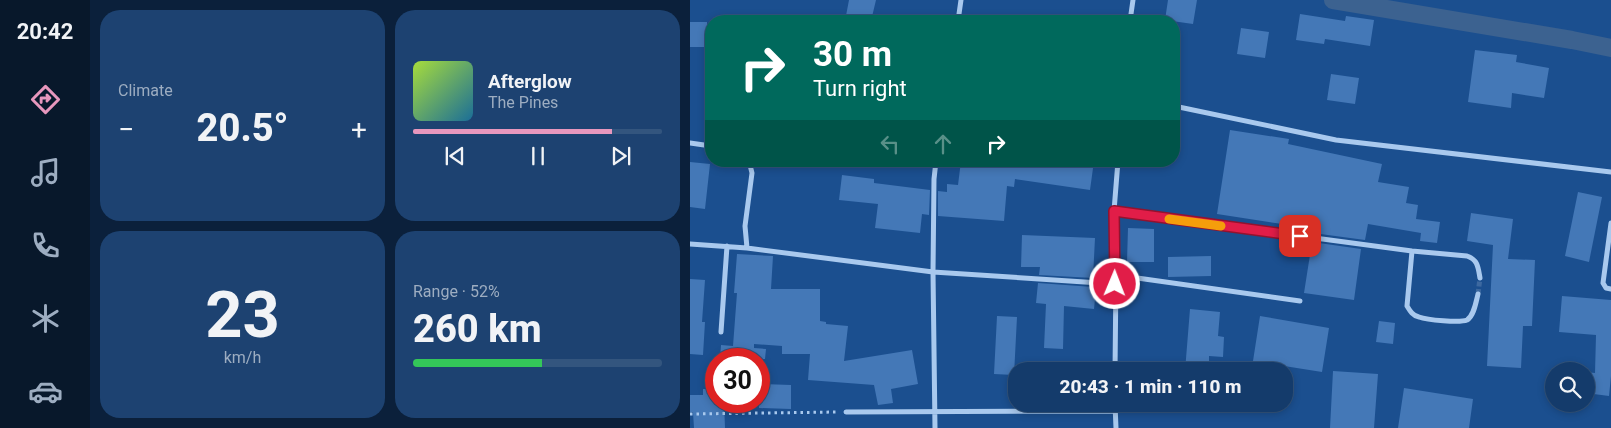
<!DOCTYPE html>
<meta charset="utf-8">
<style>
:root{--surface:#143b6b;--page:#1d4271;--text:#f1f3f6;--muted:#9dadc1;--line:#33557e;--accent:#e797bd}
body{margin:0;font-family:Roboto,sans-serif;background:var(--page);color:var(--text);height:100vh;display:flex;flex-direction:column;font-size:19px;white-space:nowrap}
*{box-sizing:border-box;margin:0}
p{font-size:16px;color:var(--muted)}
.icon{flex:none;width:28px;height:28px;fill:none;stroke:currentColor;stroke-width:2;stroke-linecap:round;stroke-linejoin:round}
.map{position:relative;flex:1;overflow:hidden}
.sheet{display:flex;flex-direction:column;gap:10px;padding:10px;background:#0b203b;width:600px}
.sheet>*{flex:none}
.guide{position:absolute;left:15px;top:15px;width:475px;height:152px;border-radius:20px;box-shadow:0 2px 8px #0003,0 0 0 1px var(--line);background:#00695c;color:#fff;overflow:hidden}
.tools{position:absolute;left:855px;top:362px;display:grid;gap:10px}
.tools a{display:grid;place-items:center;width:50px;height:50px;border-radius:50%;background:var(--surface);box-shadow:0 2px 8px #0003,0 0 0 1px var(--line);font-size:25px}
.speed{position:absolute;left:15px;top:348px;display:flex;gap:10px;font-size:25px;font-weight:700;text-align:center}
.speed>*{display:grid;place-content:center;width:65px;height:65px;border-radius:50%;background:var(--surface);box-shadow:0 2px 8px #0003,0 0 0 1px var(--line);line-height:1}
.speed .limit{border:8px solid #d22;background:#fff;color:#111}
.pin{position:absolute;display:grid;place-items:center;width:42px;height:42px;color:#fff;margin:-21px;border-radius:10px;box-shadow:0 2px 8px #0006}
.me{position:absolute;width:55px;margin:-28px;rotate:1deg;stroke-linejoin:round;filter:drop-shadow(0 0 4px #0008)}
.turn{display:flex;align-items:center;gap:18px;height:105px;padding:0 25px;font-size:22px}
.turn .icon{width:65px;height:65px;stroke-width:2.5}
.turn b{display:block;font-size:35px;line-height:42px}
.lanes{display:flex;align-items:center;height:48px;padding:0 25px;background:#0003;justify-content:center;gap:25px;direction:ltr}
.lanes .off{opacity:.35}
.big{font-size:38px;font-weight:800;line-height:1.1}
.sheet .widget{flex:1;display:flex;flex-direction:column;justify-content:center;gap:8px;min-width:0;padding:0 18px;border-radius:20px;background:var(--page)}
.sheet .dial{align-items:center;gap:0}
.dial b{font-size:65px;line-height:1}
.song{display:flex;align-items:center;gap:15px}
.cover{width:60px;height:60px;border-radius:8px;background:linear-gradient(135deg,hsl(80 70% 55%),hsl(200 70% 35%))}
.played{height:5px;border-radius:2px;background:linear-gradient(90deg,var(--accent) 80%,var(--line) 80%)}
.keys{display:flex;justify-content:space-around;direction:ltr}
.heat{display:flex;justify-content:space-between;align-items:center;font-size:28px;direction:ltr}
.charge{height:8px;border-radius:4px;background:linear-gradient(90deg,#34c759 52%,var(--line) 0)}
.sheet .tiles{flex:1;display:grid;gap:10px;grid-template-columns:repeat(2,1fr)}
.trip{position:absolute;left:318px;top:362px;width:285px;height:50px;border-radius:20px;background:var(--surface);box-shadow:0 2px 8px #0003,0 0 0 1px var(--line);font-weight:800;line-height:50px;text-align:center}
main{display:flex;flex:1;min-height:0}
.dock{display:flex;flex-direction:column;width:90px;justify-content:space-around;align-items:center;background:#08182b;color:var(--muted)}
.dock .icon{width:35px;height:35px}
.dock .selected{color:var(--accent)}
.dock b{font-size:22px;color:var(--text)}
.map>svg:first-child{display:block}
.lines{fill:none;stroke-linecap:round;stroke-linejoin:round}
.canal{stroke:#3c6290;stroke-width:18}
.building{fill:#4478b7}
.street-tunnel{stroke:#3d69a0;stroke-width:5;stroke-dasharray:5 2.5;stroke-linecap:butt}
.path{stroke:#a9c9ee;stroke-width:3;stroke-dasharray:2.5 4;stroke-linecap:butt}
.lane{stroke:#a9c9ee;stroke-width:4}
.street{stroke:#a9c9ee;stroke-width:5}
.route-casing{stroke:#92132f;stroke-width:12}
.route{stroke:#e11d48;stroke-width:9}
.slow{stroke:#f59e0b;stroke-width:9}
</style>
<main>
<nav class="dock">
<b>20:42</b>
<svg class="icon selected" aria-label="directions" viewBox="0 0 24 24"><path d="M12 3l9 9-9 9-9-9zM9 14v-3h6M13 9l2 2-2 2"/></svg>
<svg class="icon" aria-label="music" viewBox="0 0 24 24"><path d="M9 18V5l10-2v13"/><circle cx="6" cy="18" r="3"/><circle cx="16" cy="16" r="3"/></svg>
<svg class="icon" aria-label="phone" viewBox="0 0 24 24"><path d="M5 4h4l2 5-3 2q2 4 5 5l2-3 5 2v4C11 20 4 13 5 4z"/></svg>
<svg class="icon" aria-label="climate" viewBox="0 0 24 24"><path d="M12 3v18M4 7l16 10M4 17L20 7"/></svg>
<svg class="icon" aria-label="car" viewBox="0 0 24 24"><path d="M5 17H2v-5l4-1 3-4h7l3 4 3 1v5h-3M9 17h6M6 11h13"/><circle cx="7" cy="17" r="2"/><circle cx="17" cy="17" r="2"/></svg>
</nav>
<section class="sheet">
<div class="tiles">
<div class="widget"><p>Climate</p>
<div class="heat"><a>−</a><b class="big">20.5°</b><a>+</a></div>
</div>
<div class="widget">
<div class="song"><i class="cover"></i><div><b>Afterglow</b><p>The Pines</p></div></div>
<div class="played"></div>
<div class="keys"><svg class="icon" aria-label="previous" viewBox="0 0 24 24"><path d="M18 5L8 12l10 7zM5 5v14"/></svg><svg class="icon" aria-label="pause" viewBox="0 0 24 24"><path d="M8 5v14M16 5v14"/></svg><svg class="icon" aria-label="next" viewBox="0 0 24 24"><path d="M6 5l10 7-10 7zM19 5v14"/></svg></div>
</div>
<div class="widget dial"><b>23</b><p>km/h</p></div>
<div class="widget"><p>Range · 52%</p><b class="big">260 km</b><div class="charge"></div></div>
</div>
</section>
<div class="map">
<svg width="921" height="428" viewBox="0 0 921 428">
<rect width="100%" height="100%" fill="#1b4f8f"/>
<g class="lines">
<path class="canal" d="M643,0L882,40L921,48"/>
</g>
<path class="building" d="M159,0H186L181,21H155Z
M478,0H507L503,24L475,20Z
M610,14L655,21L656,16L684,20L680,46L635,39L634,44L606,40Z
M0,22H17V47H0Z
M551,28L579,32L575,58L547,54Z
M785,50L827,55L826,62L859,68L854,98L822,93L821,108L778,102Z
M641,74L669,78L665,104L637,100Z
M540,130L599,139L598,144L692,164L688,182L719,187L716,203L728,205L726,219L750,222L747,243L730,241L731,233L678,224L675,240L623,233V231L592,224L527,214Z
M271,161H404L400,190L325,179L324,187L317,186L314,221L248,216V191L257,192V184L268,185Z
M0,162L20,164L15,209L0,207Z
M152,175L184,179V183L240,190L239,215L232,214L230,233L185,228L188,204L149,200Z
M888,192L912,197L899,262L875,256Z
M781,213L823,219L818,259L845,260L842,326H833L831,368L797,366L803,245L777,241Z
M438,228L464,229V262H437Z
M332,235L405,238L403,278L349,275L350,267H331Z
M622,242L671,249L664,300L614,293Z
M47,254L83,256L81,289H130V321L136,322V324L158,326L154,361L222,350L228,384L201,389L203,403L188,405L184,385L118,380L120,354H92V346L64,344V348L76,349L75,359H30L31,345L43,346L47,293H44Z
M521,256V276L478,277V257Z
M0,279L15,280L12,322H15L13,355L0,354Z
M348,283L403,287V289H406L404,309L374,306L373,349L354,348L356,304L346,303Z
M872,296L921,300V376L919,396L896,393V372L905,373L906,335L869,332Z
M500,309L530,312L528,336L534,337L533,357L519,356V371H495Z
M307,316L327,317L324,375L304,374Z
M570,316L639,328L632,372L563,361Z
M689,321L705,323L703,344L686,342Z
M643,371L688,374L684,428H640Z
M69,384L101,385V409L69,408Z
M714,388L783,399L779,428H708Z
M13,389H26V401H34L35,428H4L3,412H0V395H13Z"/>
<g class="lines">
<path class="street-tunnel" d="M788,294L790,278"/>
<path class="path" d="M0,414L148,412"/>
<path class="lane" d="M230,161L246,164"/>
<path class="street" d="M268,21L271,0
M440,21L443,0
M484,106L646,140L921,172
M0,143L21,146
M424,211L722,251L777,256C788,260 788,267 790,278
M921,223L913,283L916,288L921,289
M0,244L57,248L243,272L425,284
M57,248L55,226L62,173L59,161
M722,251L717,306C720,311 723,316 729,317C737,320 770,323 777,320C784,316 786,302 788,294
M426,275L610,301
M31,332L37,246
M425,371L426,275L424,211L428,161
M425,404L426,428
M156,412L426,411
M245,428L243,272L244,179L246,161"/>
</g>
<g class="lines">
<defs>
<path id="route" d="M425,284L424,211L610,236"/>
</defs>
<use href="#route" class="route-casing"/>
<use href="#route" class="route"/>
<path class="slow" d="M479,219L531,226"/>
</g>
</svg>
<div class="tools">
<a><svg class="icon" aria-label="search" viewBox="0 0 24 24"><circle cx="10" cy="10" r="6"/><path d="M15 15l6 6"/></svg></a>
</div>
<div class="speed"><div class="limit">30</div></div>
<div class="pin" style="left:610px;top:236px;background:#d93025"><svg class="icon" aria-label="arrive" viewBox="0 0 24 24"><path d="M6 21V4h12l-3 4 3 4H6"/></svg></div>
<svg class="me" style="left:425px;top:284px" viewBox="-20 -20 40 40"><circle r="17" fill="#e11d48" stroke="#fff" stroke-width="3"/><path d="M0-11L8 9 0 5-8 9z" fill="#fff"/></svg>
<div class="trip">20:43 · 1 min · 110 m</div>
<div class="guide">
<div class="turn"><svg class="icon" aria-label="right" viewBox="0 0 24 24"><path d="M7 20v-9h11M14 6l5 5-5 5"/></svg><div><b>30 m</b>Turn right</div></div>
<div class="lanes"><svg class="icon off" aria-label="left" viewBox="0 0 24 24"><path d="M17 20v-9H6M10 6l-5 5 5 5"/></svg><svg class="icon off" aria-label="ahead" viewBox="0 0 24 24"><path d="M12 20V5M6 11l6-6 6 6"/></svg><svg class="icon" aria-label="right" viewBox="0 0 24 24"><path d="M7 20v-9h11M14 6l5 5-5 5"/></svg></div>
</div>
</div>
</main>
